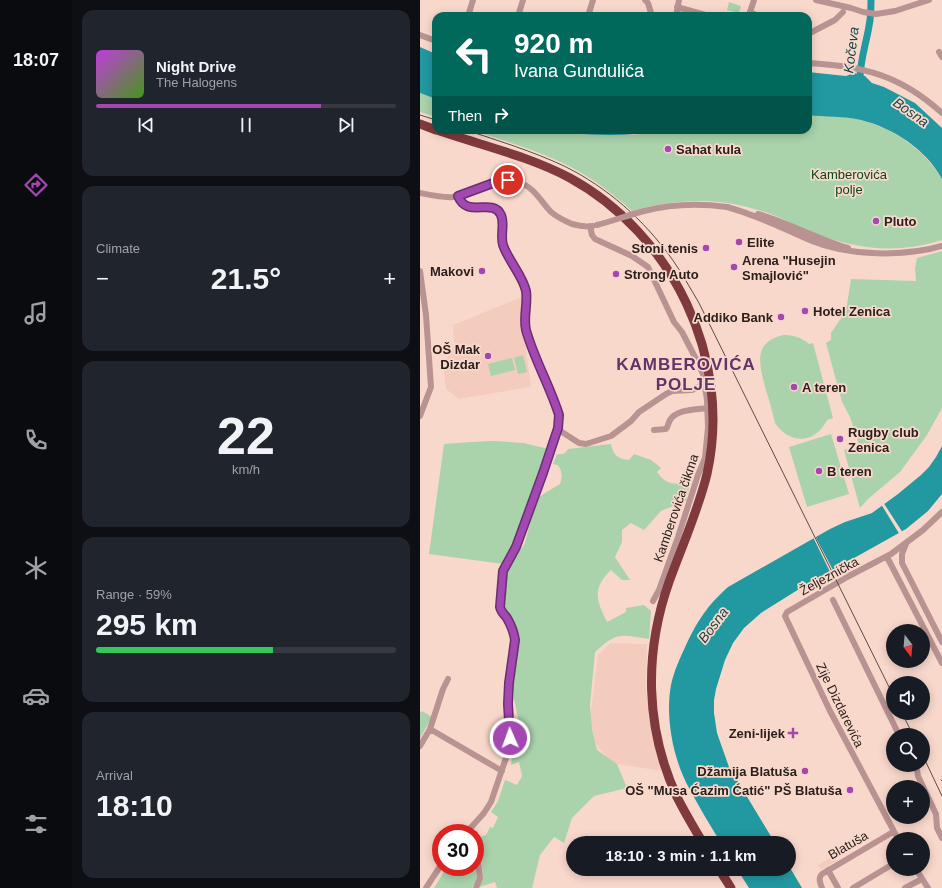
<!DOCTYPE html>
<meta charset="utf-8">
<style>
:root{--surface:#171b24;--page:#20242c;--text:#f1f3f6;--muted:#9ea1a6;--line:#363941;--accent:#a347b1}
body{margin:0;font-family:Helvetica,sans-serif;background:var(--page);color:var(--text);height:100vh;display:flex;flex-direction:column;font-size:15px;white-space:nowrap}
*{box-sizing:border-box;margin:0}
p{font-size:13px;color:var(--muted)}
.icon{flex:none;width:22px;height:22px;fill:none;stroke:currentColor;stroke-width:2;stroke-linecap:round;stroke-linejoin:round}
.map{position:relative;flex:1;overflow:hidden}
.details{display:flex;flex-direction:column;gap:10px;padding:10px;background:#0d0f14;width:348px}
.details>*{flex:none}
.hud{position:absolute;left:12px;top:12px;width:380px;height:122px;border-radius:12px;box-shadow:0 2px 10px #0003;background:#00695c;color:#fff;overflow:hidden}
.needle{width:26px;rotate:164deg}
.buttons{position:absolute;left:466px;top:624px;display:grid;gap:8px}
.buttons a{display:grid;place-items:center;width:44px;height:44px;border-radius:50%;background:var(--surface);box-shadow:0 2px 10px #0003;font-size:20px}
.speed{position:absolute;left:12px;top:824px;display:flex;gap:8px;font-size:20px;font-weight:700;text-align:center}
.speed>*{display:grid;place-content:center;width:52px;height:52px;border-radius:50%;background:var(--surface);box-shadow:0 2px 10px #0003;line-height:1}
.speed .limit{border:6px solid #d22;background:#fff;color:#111}
.pin{position:absolute;display:grid;place-items:center;width:34px;height:34px;color:#fff;margin:-17px;border:2px solid #fff;border-radius:50%;box-shadow:0 1px 4px #0007}
.me{position:absolute;width:44px;margin:-22px;rotate:358deg;stroke-linejoin:round;filter:drop-shadow(0 0 3px #0008)}
.turn{display:flex;align-items:center;gap:14px;height:84px;padding:0 16px;font-size:18px}
.turn .icon{width:52px;height:52px;stroke-width:2.5}
.turn b{display:block;font-size:28px;line-height:34px}
.then{display:flex;align-items:center;height:38px;padding:0 16px;background:#0003;gap:8px;font-size:15px}
.big{font-size:30px;font-weight:800;line-height:1.1}
.details .card{flex:1;display:flex;flex-direction:column;justify-content:center;gap:6px;min-width:0;padding:0 14px;border-radius:12px;background:var(--page)}
.details .dial{align-items:center;gap:0}
.dial b{font-size:52px;line-height:1}
.song{display:flex;align-items:center;gap:12px}
.cover{width:48px;height:48px;border-radius:6px;background:linear-gradient(135deg,hsl(290 70% 55%),hsl(100 70% 35%))}
.played{height:4px;border-radius:2px;background:linear-gradient(90deg,var(--accent) 75%,var(--line) 75%)}
.keys{display:flex;justify-content:space-around;direction:ltr}
.heat{display:flex;justify-content:space-between;align-items:center;font-size:22px;direction:ltr}
.charge{height:6px;border-radius:3px;background:linear-gradient(90deg,#34c759 59%,var(--line) 0)}
.trip{position:absolute;left:146px;top:836px;width:230px;height:40px;border-radius:20px;background:var(--surface);box-shadow:0 2px 10px #0003;font-weight:800;line-height:40px;text-align:center}
main{display:flex;flex:1;min-height:0}
.menu{display:flex;flex-direction:column;width:72px;justify-content:space-around;align-items:center;background:#090b0e;color:var(--muted)}
.menu .icon{width:28px;height:28px}
.menu .selected{color:var(--accent)}
.menu b{font-size:18px;color:var(--text)}
.map>svg:first-child{display:block}
.built{fill:#f4ccbd}
.green{fill:#aad2ab}
.water{fill:#2298a1}
.pier{fill:#f9d8cc}
.lines{fill:none;stroke-linecap:round;stroke-linejoin:round}
.river{stroke:#2298a1;stroke-width:7}
.minor{stroke:#b89392;stroke-width:6}
.highway{stroke:#80393c;stroke-width:9}
.rail{stroke:#5b4b44;stroke-width:1}
.minor-bridge{stroke:#b89392;stroke-width:6}
.route-casing{stroke:#6a2e73;stroke-width:10}
.route{stroke:#a347b1;stroke-width:7}
.poi-dot{fill:#a347b1;stroke:#f9d8cc;stroke-width:1.5}
.labels{text-anchor:middle;dominant-baseline:central;stroke-width:3.5;stroke-linejoin:round;paint-order:stroke}
.poi-label{font-size:13px;font-weight:bold;fill:#2b201b;stroke:#f9d8cc;text-anchor:start}
.park-label{font-size:13px;fill:#074814;stroke:#f9d8cc}
.street-label{font-size:13px;fill:#2b201b;stroke:#f9d8cc}
.water-label{font-size:14px;font-style:italic;fill:#15454a;stroke:#f9d8cc}
.district-label{font-size:17px;font-weight:bold;letter-spacing:1px;fill:#613368;stroke:#f9d8cc}
</style>
<main>
<nav class="menu">
<b>18:07</b>
<svg class="icon selected" aria-label="directions" viewBox="0 0 24 24"><path d="M12 3l9 9-9 9-9-9zM9 14v-3h6M13 9l2 2-2 2"/></svg>
<svg class="icon" aria-label="music" viewBox="0 0 24 24"><path d="M9 18V5l10-2v13"/><circle cx="6" cy="18" r="3"/><circle cx="16" cy="16" r="3"/></svg>
<svg class="icon" aria-label="phone" viewBox="0 0 24 24"><path d="M5 4h4l2 5-3 2q2 4 5 5l2-3 5 2v4C11 20 4 13 5 4z"/></svg>
<svg class="icon" aria-label="climate" viewBox="0 0 24 24"><path d="M12 3v18M4 7l16 10M4 17L20 7"/></svg>
<svg class="icon" aria-label="car" viewBox="0 0 24 24"><path d="M5 17H2v-5l4-1 3-4h7l3 4 3 1v5h-3M9 17h6M6 11h13"/><circle cx="7" cy="17" r="2"/><circle cx="17" cy="17" r="2"/></svg>
<svg class="icon" aria-label="filters" viewBox="0 0 24 24"><path d="M4 7h16M4 17h16"/><circle cx="9" cy="7" r="2"/><circle cx="15" cy="17" r="2"/></svg>
</nav>
<section class="details">
<div class="card">
<div class="song"><i class="cover"></i><div><b>Night Drive</b><p>The Halogens</p></div></div>
<div class="played"></div>
<div class="keys"><svg class="icon" aria-label="previous" viewBox="0 0 24 24"><path d="M18 5L8 12l10 7zM5 5v14"/></svg><svg class="icon" aria-label="pause" viewBox="0 0 24 24"><path d="M8 5v14M16 5v14"/></svg><svg class="icon" aria-label="next" viewBox="0 0 24 24"><path d="M6 5l10 7-10 7zM19 5v14"/></svg></div>
</div>
<div class="card"><p>Climate</p>
<div class="heat"><a>−</a><b class="big">21.5°</b><a>+</a></div>
</div>
<div class="card dial"><b>22</b><p>km/h</p></div>
<div class="card"><p>Range · 59%</p><b class="big">295 km</b><div class="charge"></div></div>
<div class="card"><p>Arrival</p><b class="big">18:10</b></div>
</section>
<div class="map">
<svg width="522" height="888" viewBox="0 0 522 888">
<rect width="100%" height="100%" fill="#f9d8cc"/>
<path class="built" d="M102,297V321L111,387L39,399L26,389L23,365L34,346L33,325Z
M190,643L227,644L226,692L242,771L191,763L176,744L170,719L178,655Z
M414,855L417,861L401,870L398,865Z"/>
<path class="green" d="M309,2L321,6L319,13L307,10Z
M0,93L16,99V117L0,112Z
M388,115C405,116 424,116 441,120C474,129 504,149 522,179V240C475,255 433,249 388,231C378,227 368,221 358,217C347,212 335,209 323,206C286,197 248,201 212,211C192,193 171,177 147,165C117,150 84,141 52,130H117L157,134L212,135L246,130H388Z
M522,251V408L507,435L480,472L448,499L440,508L424,450L439,445L430,417L422,402L406,343L411,340V333L426,311L431,279L496,281L495,269L497,258Z
M363,335C373,335 381,337 389,344L393,343L413,418L407,420C395,444 370,445 355,423C352,411 349,399 345,387C339,362 333,343 363,335Z
M103,355L107,372L98,374L94,358Z
M92,358L95,370L71,376L68,364Z
M411,434L429,494L387,507L369,447Z
M74,441L103,443L129,449L95,546L83,564L9,554L24,444L51,442Z
M191,444C193,455 198,459 209,460L214,454L231,460L241,468L237,472C247,486 255,484 270,483L266,501L241,511L224,530L211,523L202,530V542L195,557L210,580H202L191,570C172,588 176,600 187,622L206,612V608L224,605L231,611L229,639C200,635 198,631 175,652L170,705L172,729L177,750L197,764L207,788L174,796L152,818L144,843L134,837L120,855L112,888H77L75,882L59,887L63,878L60,837L66,835L70,827L73,828L78,817L71,812L78,801L85,780L97,785L102,776L99,762L91,765L98,717L94,699V683L99,640L94,624L87,613L85,605L87,571L105,543L110,523L119,497L125,493L140,484C142,477 143,472 138,465L133,464L137,454C142,455 145,454 148,449Z
M2,711L12,717L0,738V713Z
M55,853L57,880L52,888H14L27,867H55Z"/>
<path class="water" d="M0,47L16,54V99L0,93Z
M388,72L426,76L434,73L445,76L452,83L464,87L495,103L522,128V179C506,149 473,128 441,120C424,116 405,117 388,115Z
M117,130H246C204,138 160,135 117,130Z
M522,446V494L508,511L486,529L384,586L341,613L324,628L313,643L305,660L296,689L294,700V713L297,733L309,767L355,843H301C290,825 279,807 269,788C253,759 245,717 251,685C254,671 260,658 266,645C278,620 287,606 308,587L410,529L425,522L452,513L478,494L501,475L509,467L516,457Z
M369,866L382,888H329L317,869H369Z"/>
<path class="pier" d="M463,502L483,533L480,535L461,504Z
M395,536L414,572L411,574L393,537Z"/>
<g class="lines">
<path class="river" d="M440,83C439,63 446,45 449,26C451,17 451,8 451,0"/>
<path class="minor" d="M225,0L228,3L232,16H233
M334,0L330,12L338,16
M396,0L431,8L443,12L456,14L475,11L509,0
M257,7L289,16
M48,16L53,0
M98,16L103,0
M168,16L173,0
M256,16L259,0
M388,34L415,20L423,12
M0,35L16,41
M519,52L522,57
M388,63C443,66 480,75 522,113
M0,193C10,195 23,198 33,197C55,194 75,174 98,182C114,187 120,200 131,212C137,217 145,221 152,224C159,226 166,227 173,226
M38,196C47,219 72,197 80,214C85,223 81,235 83,245L104,287L106,297L104,318L107,332L139,415L138,427L123,473L96,547L83,571L80,607C81,612 84,614 87,618C91,625 94,633 95,641L89,683L88,704L90,738L88,752L71,802L64,813L46,833
M307,207C337,215 364,229 392,241C429,256 484,257 522,246
M338,214C369,223 397,239 428,248
M170,226L172,235L175,239L212,256L228,267L254,322L262,332L277,361L283,374L287,400L288,427L285,458L278,475L258,537L239,590L233,601
M0,271L6,315L11,387L0,416
M138,427L142,432L159,443L166,444L191,436L211,421L219,412L246,394L252,391L272,390L284,384
M234,430L246,429C248,427 248,423 250,420C257,409 276,410 287,408
M486,544L482,554V563L522,642
M467,557L522,663
M413,600L479,735
M10,729L82,771
M0,746L10,729L23,689L28,679
M495,765L497,770L498,776L516,814L517,828L522,838
M55,834L60,878L56,888
M478,839L410,711L365,616L367,612L429,576L471,554L503,530L522,512
M496,869L508,888
M408,870L418,888
M6,888L21,865
M402,888C400,883 398,878 402,874L473,832
M433,888L473,864
M485,888L502,879"/>
<path class="highway" d="M0,124L16,130
M17,130C60,145 109,156 150,178C252,234 313,358 287,474C278,511 262,546 249,582C224,653 225,728 257,797C265,813 274,828 283,843
M299,869L311,888"/>
<path class="rail" d="M0,115L16,120
M46,130C79,141 112,151 144,166C187,187 224,220 252,259C262,273 270,288 279,303L473,695
M482,713L493,735
M503,756L522,796
M521,780L522,781"/>
<path class="minor-bridge" d="M177,225C193,221 208,215 224,211C251,204 279,203 307,207"/>
</g>
<g class="lines">
<defs>
<path id="route" d="M88,180L76,182L38,196C47,219 73,197 81,215C85,224 80,235 83,245C88,260 103,276 106,291C108,304 103,317 106,330C114,359 130,386 139,415L138,428L123,473L96,547L83,571L80,607C81,612 84,614 87,618C91,625 94,633 95,640L89,683L88,704L90,738"/>
</defs>
<use href="#route" class="route-casing"/>
<use href="#route" class="route"/>
</g>
<g class="poi-dot">
<circle cx="248" cy="149" r="4"/>
<circle cx="456" cy="221" r="4"/>
<circle cx="319" cy="242" r="4"/>
<circle cx="286" cy="248" r="4"/>
<circle cx="314" cy="267" r="4"/>
<circle cx="62" cy="271" r="4"/>
<circle cx="196" cy="274" r="4"/>
<circle cx="385" cy="311" r="4"/>
<circle cx="361" cy="317" r="4"/>
<circle cx="68" cy="356" r="4"/>
<circle cx="374" cy="387" r="4"/>
<circle cx="420" cy="439" r="4"/>
<circle cx="399" cy="471" r="4"/>
<path d="M371 727h4v4h4v4h-4v4h-4v-4h-4v-4h4z"/>
<circle cx="385" cy="771" r="4"/>
<circle cx="430" cy="790" r="4"/>
</g>
<g class="labels">
<g class="poi-label">
<text x="256" y="149">Sahat kula</text>
<text x="464" y="221">Pluto</text>
<text x="327" y="242">Elite</text>
<text x="278" y="248" text-anchor="end">Stoni tenis</text>
<text x="322" y="260">Arena "Husejin<tspan x="322" dy="15">Smajlović"</tspan></text>
<text x="54" y="271" text-anchor="end">Makovi</text>
<text x="204" y="274">Strong Auto</text>
<text x="393" y="311">Hotel Zenica</text>
<text x="353" y="317" text-anchor="end">Addiko Bank</text>
<text x="60" y="349" text-anchor="end">OŠ Mak<tspan x="60" dy="15">Dizdar</tspan></text>
<text x="382" y="387">A teren</text>
<text x="428" y="432">Rugby club<tspan x="428" dy="15">Zenica</tspan></text>
<text x="407" y="471">B teren</text>
<text x="365" y="733" text-anchor="end">Zeni-lijek</text>
<text x="377" y="771" text-anchor="end">Džamija Blatuša</text>
<text x="422" y="790" text-anchor="end">OŠ "Musa Ćazim Ćatić" PŠ Blatuša</text>
</g>
<g class="park-label">
<text x="429" y="174">Kamberovića<tspan x="429" dy="15">polje</tspan></text>
</g>
<g class="street-label">
<text transform="translate(256 508) rotate(-71)">Kamberovića čikma</text>
<text transform="translate(409 576) rotate(-29)">Željeznička</text>
<text transform="translate(420 705) rotate(64)">Zije Dizdarevića</text>
<text transform="translate(428 845) rotate(-30)">Blatuša</text>
</g>
<g class="water-label">
<text transform="translate(431 50) rotate(-83)">Kočeva</text>
<text transform="translate(491 112) rotate(35)">Bosna</text>
<text transform="translate(293 625) rotate(-53)">Bosna</text>
</g>
<g class="district-label">
<text x="266" y="364">KAMBEROVIĆA<tspan x="266" dy="20">POLJE</tspan></text>
</g>
</g>
</svg>
<div class="buttons">
<a><svg class="needle" viewBox="-14 -14 28 28"><path d="M0-13l5 13h-10z" fill="#e53935"/><path d="M0 13l5-13h-10z" fill="#9ea1a6"/></svg></a>
<a><svg class="icon" aria-label="sound" viewBox="0 0 24 24"><path d="M4 9h4l5-4v14l-5-4H4zM17 9q2 3 0 6"/></svg></a>
<a><svg class="icon" aria-label="search" viewBox="0 0 24 24"><circle cx="10" cy="10" r="6"/><path d="M15 15l6 6"/></svg></a>
<a>+</a>
<a>−</a>
</div>
<div class="speed"><div class="limit">30</div></div>
<div class="pin" style="left:88px;top:180px;background:#d93025"><svg class="icon" aria-label="arrive" viewBox="0 0 24 24"><path d="M6 21V4h12l-3 4 3 4H6"/></svg></div>
<svg class="me" style="left:90px;top:738px" viewBox="-20 -20 40 40"><circle r="17" fill="#a347b1" stroke="#fff" stroke-width="3"/><path d="M0-11L8 9 0 5-8 9z" fill="#fff"/></svg>
<div class="trip">18:10 · 3 min · 1.1 km</div>
<div class="hud">
<div class="turn"><svg class="icon" aria-label="left" viewBox="0 0 24 24"><path d="M17 20v-9H6M10 6l-5 5 5 5"/></svg><div><b>920 m</b>Ivana Gundulića</div></div>
<div class="then">Then<svg class="icon" aria-label="right" viewBox="0 0 24 24"><path d="M7 20v-9h11M14 6l5 5-5 5"/></svg></div>
</div>
</div>
</main>
